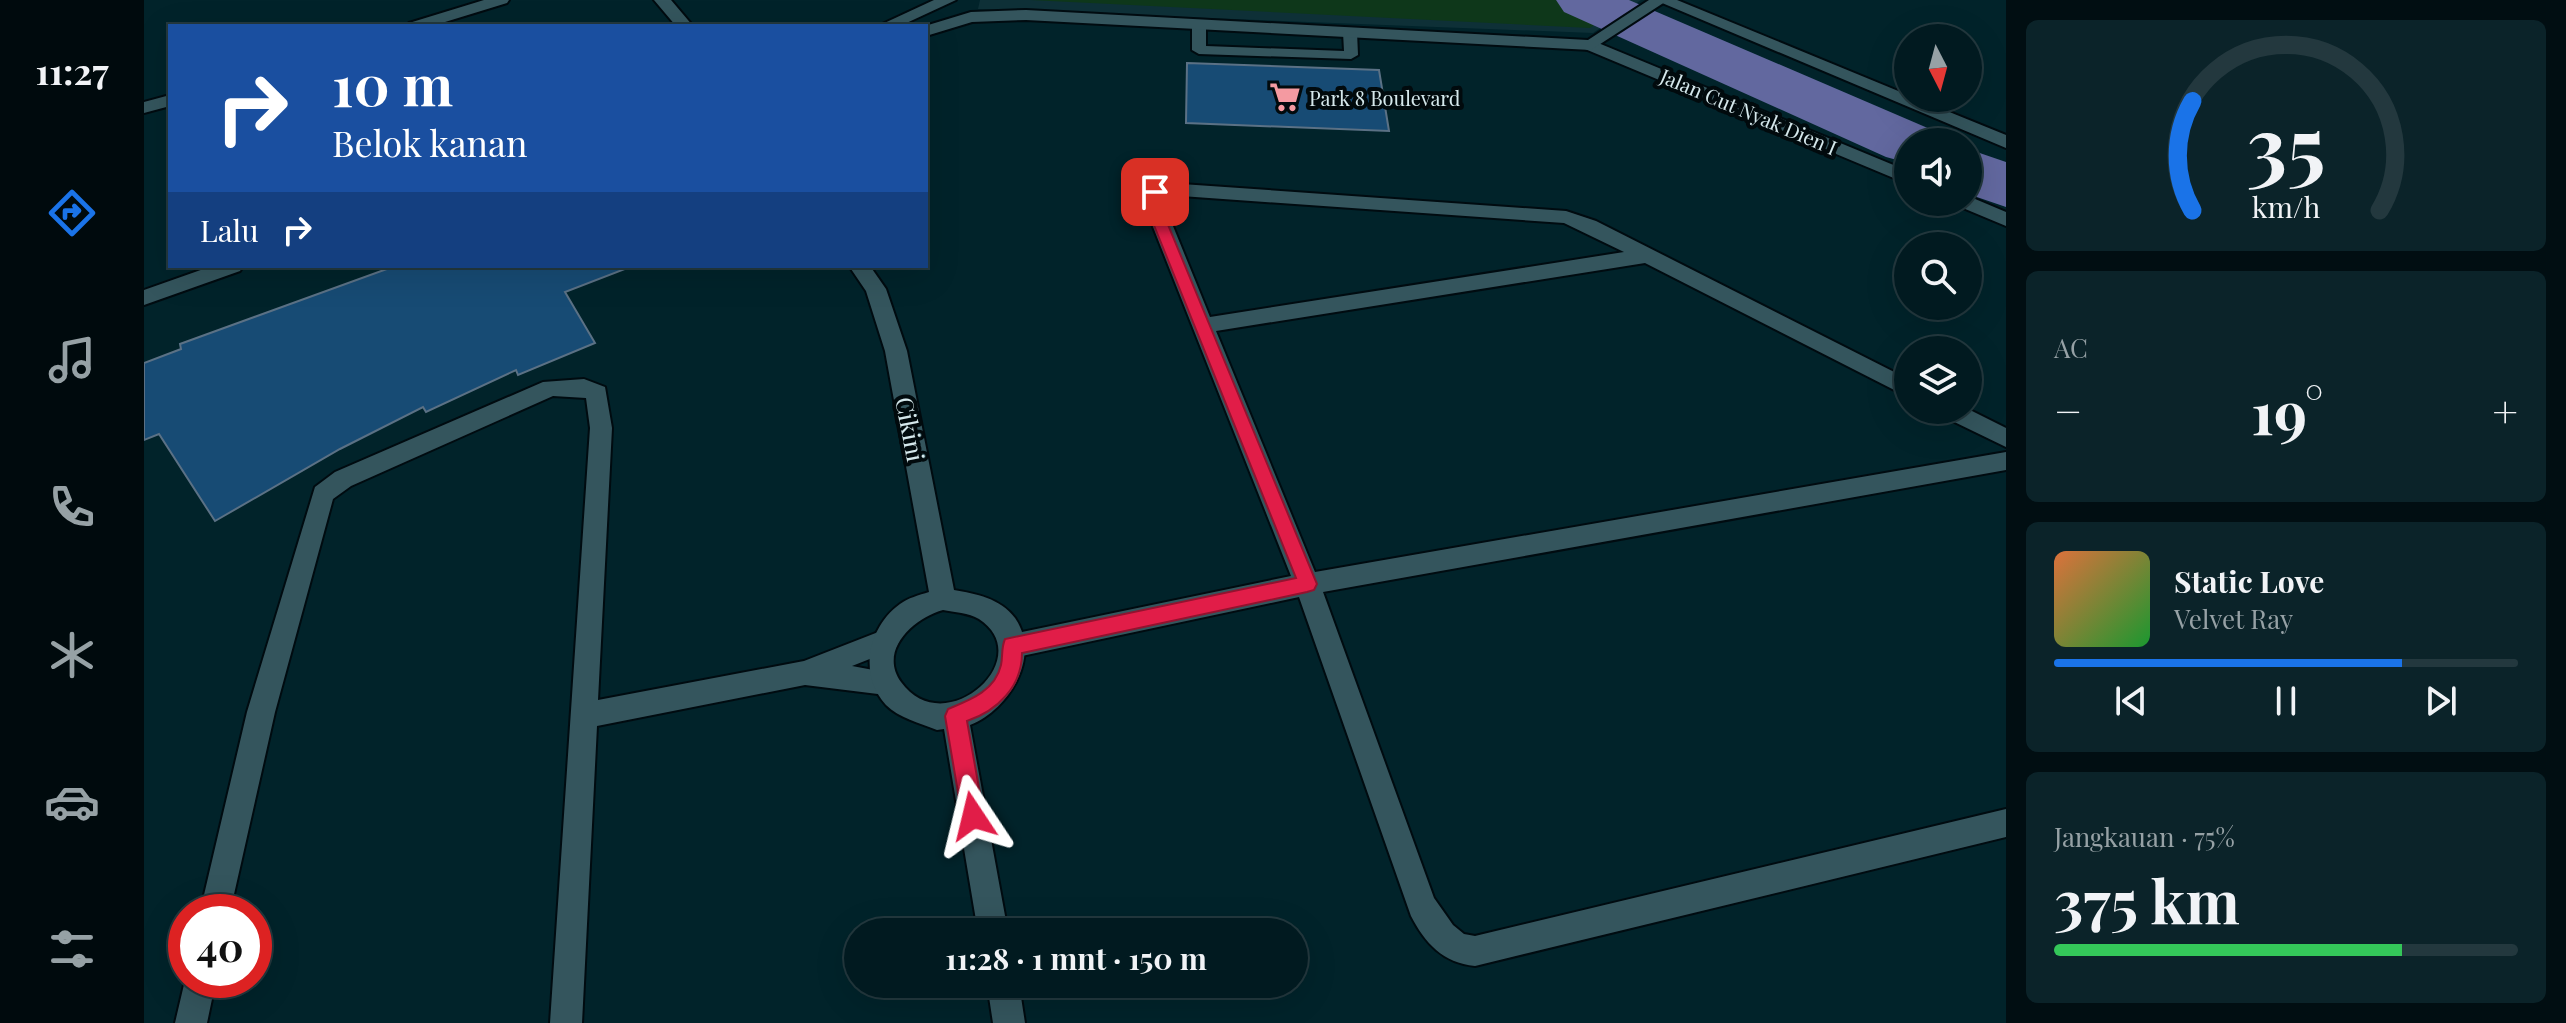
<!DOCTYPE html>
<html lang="id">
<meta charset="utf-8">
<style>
:root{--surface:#011a20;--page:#0b2329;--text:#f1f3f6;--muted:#96a1a5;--line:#23383e;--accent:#1a73e8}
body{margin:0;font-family:"Playfair Display",serif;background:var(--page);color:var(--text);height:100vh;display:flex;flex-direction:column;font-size:30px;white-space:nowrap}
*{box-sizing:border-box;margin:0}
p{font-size:26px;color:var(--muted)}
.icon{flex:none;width:44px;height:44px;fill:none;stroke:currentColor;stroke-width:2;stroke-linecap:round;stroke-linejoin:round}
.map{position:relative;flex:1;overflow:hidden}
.drawer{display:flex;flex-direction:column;gap:20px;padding:20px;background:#010e12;width:560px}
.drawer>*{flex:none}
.top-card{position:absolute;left:24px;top:24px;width:760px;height:244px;border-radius:0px;box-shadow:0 8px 32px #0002,0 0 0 2px var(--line);background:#1a4fa0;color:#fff;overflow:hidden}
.needle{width:52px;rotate:174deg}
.controls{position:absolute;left:1750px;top:24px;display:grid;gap:16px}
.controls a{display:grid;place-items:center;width:88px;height:88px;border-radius:50%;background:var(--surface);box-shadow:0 8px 32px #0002,0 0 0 2px var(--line);font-size:40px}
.speed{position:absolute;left:24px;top:894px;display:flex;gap:16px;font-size:40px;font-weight:700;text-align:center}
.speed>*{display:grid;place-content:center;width:104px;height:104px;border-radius:50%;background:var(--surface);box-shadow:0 8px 32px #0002,0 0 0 2px var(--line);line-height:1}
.speed .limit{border:12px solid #d22;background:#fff;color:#111}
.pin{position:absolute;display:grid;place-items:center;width:68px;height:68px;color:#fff;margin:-34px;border-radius:16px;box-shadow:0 4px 12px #0006}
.me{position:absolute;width:88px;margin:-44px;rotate:350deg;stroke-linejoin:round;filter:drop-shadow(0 0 6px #0008)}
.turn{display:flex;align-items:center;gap:28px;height:168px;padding:0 32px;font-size:36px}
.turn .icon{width:104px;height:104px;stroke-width:2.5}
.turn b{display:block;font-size:56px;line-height:68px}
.then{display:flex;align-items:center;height:76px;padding:0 32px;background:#0003;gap:16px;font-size:30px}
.big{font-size:60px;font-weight:700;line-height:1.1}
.drawer .tile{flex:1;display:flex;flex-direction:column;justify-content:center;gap:12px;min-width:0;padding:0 28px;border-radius:12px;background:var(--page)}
.drawer .dial{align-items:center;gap:0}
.dial svg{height:208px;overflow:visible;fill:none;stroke:var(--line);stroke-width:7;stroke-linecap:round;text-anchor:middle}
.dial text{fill:var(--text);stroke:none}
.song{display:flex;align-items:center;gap:24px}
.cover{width:96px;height:96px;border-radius:12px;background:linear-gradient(135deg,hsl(20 70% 55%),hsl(130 70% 35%))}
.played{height:8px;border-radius:4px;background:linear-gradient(90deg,var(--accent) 75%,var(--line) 75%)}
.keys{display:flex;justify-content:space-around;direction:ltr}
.heat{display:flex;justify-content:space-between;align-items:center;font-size:44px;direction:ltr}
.charge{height:12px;border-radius:6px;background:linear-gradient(90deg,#34c759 75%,var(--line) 0)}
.trip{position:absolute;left:700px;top:918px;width:464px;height:80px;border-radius:40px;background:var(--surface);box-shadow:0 8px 32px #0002,0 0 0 2px var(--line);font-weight:700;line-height:80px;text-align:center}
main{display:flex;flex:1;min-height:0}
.menu{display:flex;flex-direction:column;width:144px;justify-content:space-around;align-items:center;background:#000a0d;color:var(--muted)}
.menu .icon{width:56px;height:56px}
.menu .active{color:var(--accent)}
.menu b{font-size:36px;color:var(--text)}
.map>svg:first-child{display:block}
.built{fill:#0e3037}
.green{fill:#0e371a}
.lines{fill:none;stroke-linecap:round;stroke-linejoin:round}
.river{fill:#62689f;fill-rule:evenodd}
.building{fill:#174b74;stroke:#5b7185;stroke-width:2}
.lane-casing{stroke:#000b10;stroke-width:4}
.street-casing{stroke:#000b10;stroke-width:4}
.secondary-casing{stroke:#000b10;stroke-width:4}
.lane{fill:#34555d;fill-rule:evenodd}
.street{fill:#34555d;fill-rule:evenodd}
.secondary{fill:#34555d;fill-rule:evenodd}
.route{fill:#e11d48;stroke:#92132f;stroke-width:2}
.labels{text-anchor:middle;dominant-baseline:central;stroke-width:8;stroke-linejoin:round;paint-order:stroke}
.far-poi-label{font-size:20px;fill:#d5e8ec;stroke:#010a0d;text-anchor:start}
.far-street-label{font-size:20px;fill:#d5e8ec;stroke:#010a0d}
.street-label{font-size:24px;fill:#d5e8ec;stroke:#010a0d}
</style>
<main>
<nav class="menu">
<b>11:27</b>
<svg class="icon active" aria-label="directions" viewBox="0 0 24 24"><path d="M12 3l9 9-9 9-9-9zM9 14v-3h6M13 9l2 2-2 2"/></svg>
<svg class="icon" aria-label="music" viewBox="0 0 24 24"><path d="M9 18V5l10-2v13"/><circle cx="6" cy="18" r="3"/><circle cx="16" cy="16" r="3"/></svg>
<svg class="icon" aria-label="phone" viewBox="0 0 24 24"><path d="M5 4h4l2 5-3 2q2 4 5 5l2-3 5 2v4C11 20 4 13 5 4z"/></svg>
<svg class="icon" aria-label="climate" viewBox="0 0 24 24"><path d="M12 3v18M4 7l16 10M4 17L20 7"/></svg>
<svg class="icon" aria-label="car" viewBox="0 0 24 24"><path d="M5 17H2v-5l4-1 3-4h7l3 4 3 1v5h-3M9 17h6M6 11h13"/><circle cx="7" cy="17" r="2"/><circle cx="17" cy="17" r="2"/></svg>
<svg class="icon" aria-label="filters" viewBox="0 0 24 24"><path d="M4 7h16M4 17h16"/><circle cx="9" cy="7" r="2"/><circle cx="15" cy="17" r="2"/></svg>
</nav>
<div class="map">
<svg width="1862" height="1023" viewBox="0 0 1862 1023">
<rect width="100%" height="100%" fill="#01232a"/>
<path class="built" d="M836,0H1497L1449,33L834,9Z"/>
<path class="green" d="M886,0H1486L1446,28Z"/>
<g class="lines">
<path class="river" d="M1412,0H1485L1786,129L1794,142H1764V163L1742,157L1420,12Z
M1824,149L1862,162V207L1824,194Z"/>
</g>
<path class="building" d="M1043,63L1235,70L1245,131L1042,123Z
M251,266H480L481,269L421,292L451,343L374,375L372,370L282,412L279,407L196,449L71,521L15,434L0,440V363L37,349L36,344Z"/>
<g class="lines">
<defs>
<path id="lane" d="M1055,20L1062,24V46L1200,51L1199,32L1206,28L1213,32L1214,55L1207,59L1055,54L1048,50V24Z"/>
<path id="street" d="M340,0H365L363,3L288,26H263L265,23Z
M510,0H527L549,26H532Z
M1511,0H1533L1764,95V98H1771L1862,135V148Z
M1447,40L1764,171V184L1441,49L1439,45L1441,41Z
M26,95V106L0,113V102Z
M1023,183L1422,211L1452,221L1764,379V397L1501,263L1072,331L1171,572L1862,452V470L1179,592L1290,898L1309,925L1320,934L1331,936L1862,809V837L1331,966C1299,963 1281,943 1267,916L1155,597L868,658L859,654L855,646L859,638L868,634L1147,576L998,199L1004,188ZM1023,195L1420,223L1480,252L1066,317L1018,199Z
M1824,196L1862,212V226L1814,206L1811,202H1824Z
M440,379L461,387L468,428L454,700L660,661L742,629L751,633L755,641L751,649L708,666L751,674L755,683L751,692L742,695L661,685L453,726L438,1023H406L446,428L442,398L409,396L207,486L189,499L131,712L86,912H56L103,712L171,487L191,472L399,382Z
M1824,409L1862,428V447L1798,416L1795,410Z
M42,976V980H72L63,1023H31Z"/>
<path id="secondary" d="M790,0H812L756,26H734Z
M1505,0H1524L1447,50L882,20L828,22L782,36L781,26L827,12L882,10L1444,40Z
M68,266H99L96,271L0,305V290Z
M705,266H726L742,289L763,351L810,590C832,594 856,598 871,618C898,657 864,710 826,725L864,932H834L800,729L793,730C776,723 755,718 742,705C714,675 724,627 756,604C764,598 775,595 785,592L741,351L722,291ZM799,610C810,612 825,613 835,619C895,658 801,743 757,682C734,650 770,618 799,610Z
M843,984H875L881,1023H849Z"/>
</defs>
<use href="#lane" class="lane-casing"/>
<use href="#street" class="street-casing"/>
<use href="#secondary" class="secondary-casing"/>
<use href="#lane" class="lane"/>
<use href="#street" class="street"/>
<use href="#secondary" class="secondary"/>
</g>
<path class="route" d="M1011,187L1019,192L1015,203L1173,584L1170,590L1163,592L878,653C878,687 853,711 823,721L840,816L837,824L829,827L821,824L818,816L801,716L804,709C826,700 851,691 857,665C859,656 857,648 861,639L1152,578L1001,203L1006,189Z"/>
<defs>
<symbol id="supermarket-bare" viewBox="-9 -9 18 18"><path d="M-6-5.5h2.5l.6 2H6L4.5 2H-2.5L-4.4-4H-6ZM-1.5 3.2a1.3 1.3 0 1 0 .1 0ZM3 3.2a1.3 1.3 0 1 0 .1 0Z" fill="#f49aa1" stroke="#010a0d" stroke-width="2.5" paint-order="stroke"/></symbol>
</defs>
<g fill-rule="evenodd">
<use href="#supermarket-bare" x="1119" y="75" width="44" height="44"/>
</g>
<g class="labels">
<g class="far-poi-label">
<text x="1165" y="97">Park 8 Boulevard</text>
</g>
<g class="far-street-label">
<text transform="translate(1605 111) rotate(23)">Jalan Cut Nyak Dien I</text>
</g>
<g class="street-label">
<text transform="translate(767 429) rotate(79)">Cikini</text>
</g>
</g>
</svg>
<div class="controls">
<a><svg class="needle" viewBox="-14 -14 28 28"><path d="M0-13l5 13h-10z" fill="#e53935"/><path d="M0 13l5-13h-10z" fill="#96a1a5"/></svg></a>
<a><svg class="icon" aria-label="sound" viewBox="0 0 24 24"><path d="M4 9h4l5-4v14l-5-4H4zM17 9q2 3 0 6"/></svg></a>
<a><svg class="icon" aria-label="search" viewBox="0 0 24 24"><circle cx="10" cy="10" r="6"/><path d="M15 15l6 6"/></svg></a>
<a><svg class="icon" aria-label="layers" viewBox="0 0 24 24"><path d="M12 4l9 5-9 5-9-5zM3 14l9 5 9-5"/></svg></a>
</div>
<div class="speed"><div class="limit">40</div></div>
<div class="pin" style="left:1011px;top:192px;background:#d93025"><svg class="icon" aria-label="arrive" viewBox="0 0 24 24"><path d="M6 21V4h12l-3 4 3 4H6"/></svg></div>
<svg class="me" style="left:829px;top:816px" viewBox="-20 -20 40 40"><path d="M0-17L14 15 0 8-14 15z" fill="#e11d48" stroke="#fff" stroke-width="4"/></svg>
<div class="trip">11:28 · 1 mnt · 150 m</div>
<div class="top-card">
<div class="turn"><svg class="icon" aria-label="right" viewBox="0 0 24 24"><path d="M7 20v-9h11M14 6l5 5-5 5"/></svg><div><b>10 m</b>Belok kanan</div></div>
<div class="then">Lalu<svg class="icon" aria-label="right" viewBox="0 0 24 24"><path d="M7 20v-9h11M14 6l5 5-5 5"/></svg></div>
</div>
</div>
<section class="drawer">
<div class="tile dial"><svg viewBox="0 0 100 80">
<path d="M14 69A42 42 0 1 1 86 69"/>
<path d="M14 69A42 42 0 0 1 14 27" stroke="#1a73e8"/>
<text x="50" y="56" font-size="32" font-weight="700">35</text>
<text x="50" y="72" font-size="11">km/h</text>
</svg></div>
<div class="tile"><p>AC</p>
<div class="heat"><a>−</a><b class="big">19°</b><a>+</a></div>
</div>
<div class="tile">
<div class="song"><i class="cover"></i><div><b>Static Love</b><p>Velvet Ray</p></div></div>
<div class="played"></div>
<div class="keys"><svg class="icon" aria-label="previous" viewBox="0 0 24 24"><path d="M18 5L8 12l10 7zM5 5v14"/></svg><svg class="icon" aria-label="pause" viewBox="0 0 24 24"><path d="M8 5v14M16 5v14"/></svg><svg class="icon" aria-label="next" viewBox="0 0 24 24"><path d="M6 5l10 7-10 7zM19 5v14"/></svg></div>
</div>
<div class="tile"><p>Jangkauan · 75%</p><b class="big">375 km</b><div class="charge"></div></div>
</section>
</main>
